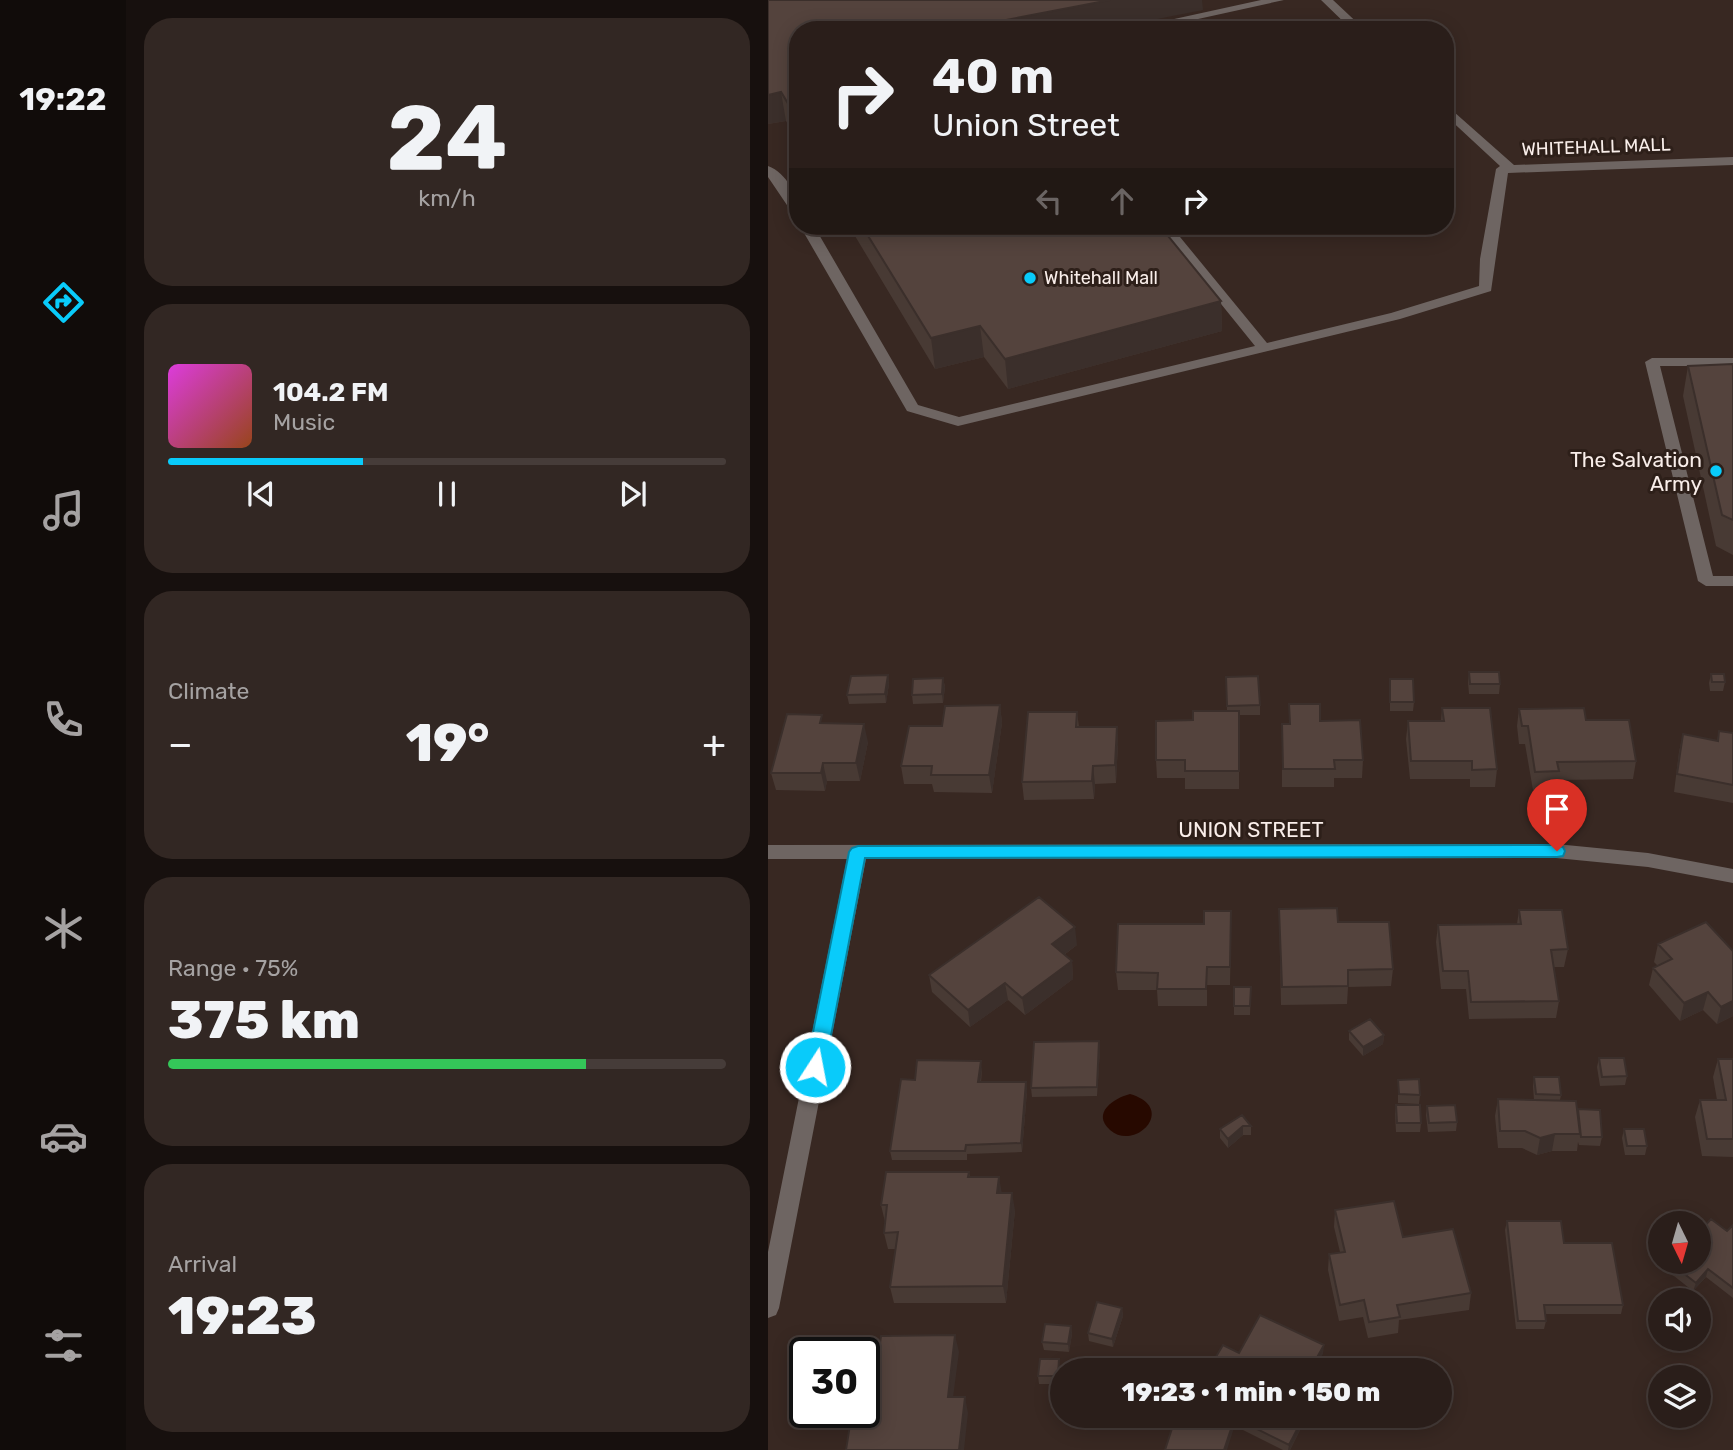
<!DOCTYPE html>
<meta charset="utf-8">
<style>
:root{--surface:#2a1e1a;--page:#322723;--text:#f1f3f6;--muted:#a5a2a2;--line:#463c39;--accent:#09cbfa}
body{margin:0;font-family:Rubik,sans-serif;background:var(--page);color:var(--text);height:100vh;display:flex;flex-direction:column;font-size:26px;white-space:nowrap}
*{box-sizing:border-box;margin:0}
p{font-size:23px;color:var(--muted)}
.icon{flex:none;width:38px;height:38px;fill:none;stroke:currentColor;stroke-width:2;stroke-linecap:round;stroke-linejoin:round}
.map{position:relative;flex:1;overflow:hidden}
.details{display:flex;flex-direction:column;gap:18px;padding:18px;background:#17100e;width:642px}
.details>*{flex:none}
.guide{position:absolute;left:21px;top:21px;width:665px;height:214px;border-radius:28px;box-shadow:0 4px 18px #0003,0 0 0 2px var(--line);background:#2a1e1a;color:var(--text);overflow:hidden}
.needle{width:46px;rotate:175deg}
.fabs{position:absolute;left:880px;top:1211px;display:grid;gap:14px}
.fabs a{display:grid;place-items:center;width:63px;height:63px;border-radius:50%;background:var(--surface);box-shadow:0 4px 18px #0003,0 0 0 2px var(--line);font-size:35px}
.speed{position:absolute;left:21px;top:1337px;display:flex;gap:14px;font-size:35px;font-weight:700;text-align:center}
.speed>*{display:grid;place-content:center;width:91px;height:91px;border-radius:50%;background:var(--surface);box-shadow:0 4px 18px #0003,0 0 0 2px var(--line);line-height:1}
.speed .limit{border:4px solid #111;border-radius:10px;background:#fff;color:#111}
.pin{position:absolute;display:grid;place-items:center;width:60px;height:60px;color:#fff;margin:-72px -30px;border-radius:50% 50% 50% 0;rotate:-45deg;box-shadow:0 0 7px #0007}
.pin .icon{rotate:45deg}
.me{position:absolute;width:77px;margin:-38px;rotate:11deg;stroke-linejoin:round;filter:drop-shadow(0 0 5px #0008)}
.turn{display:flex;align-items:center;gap:24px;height:147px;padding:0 28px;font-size:32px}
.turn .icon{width:91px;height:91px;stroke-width:2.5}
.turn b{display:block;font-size:49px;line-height:60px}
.lanes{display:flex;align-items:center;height:66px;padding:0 28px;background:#0003;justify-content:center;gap:35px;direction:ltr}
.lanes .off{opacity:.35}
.big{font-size:52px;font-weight:800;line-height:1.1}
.details .widget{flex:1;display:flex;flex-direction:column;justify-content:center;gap:10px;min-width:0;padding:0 24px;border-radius:28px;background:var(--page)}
.details .dial{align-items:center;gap:0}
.dial b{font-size:91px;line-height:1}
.song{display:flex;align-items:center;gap:21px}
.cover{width:84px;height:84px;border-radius:10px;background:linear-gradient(135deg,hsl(300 70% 55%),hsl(20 70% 35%))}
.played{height:7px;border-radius:4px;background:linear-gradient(90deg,var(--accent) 35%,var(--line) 35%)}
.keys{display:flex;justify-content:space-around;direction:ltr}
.heat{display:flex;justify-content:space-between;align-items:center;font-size:38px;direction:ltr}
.charge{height:10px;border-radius:5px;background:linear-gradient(90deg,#34c759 75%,var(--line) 0)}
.trip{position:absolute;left:282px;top:1358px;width:402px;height:70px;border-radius:35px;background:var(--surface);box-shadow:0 4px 18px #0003,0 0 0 2px var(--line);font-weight:800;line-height:70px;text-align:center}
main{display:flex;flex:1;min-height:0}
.menu{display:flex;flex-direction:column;width:126px;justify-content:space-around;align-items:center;background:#110c0a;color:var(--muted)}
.menu .icon{width:49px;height:49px}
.menu .selected{color:var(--accent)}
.menu b{font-size:32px;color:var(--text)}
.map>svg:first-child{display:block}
.water{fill:#270900}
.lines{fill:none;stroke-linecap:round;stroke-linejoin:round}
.minor{fill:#6e6562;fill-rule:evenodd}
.wall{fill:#483a34}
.shaded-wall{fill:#3b2f2b}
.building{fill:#54433d;stroke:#3b2f2b;stroke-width:2}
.route{fill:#09cbfa;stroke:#0684a2;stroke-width:2}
.poi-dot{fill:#09cbfa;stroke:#2d1f19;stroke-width:2.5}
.labels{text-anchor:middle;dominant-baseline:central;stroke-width:6;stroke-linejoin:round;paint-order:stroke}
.far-street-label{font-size:18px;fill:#f9eeea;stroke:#2d1f19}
.far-poi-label{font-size:18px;fill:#f9eeea;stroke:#2d1f19;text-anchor:start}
.poi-label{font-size:21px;fill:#f9eeea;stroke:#2d1f19;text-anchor:end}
.street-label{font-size:21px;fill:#f9eeea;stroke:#2d1f19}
</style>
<main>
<nav class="menu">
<b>19:22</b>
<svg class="icon selected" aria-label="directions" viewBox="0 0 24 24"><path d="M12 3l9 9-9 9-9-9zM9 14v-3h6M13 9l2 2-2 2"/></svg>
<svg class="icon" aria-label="music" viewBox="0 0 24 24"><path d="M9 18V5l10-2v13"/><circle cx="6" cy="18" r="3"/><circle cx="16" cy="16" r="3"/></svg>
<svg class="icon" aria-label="phone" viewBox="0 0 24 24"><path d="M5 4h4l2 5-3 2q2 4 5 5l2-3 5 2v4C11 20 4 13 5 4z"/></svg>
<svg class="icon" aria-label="climate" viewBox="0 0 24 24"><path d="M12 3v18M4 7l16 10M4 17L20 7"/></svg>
<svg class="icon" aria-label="car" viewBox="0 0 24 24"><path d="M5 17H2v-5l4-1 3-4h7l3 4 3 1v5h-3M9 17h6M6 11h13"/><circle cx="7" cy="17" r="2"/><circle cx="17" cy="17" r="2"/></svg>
<svg class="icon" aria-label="filters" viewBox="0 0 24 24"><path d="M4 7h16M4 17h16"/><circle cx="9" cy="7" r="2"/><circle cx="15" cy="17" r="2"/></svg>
</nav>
<section class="details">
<div class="widget dial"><b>24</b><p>km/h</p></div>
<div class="widget">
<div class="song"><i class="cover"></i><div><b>104.2 FM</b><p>Music</p></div></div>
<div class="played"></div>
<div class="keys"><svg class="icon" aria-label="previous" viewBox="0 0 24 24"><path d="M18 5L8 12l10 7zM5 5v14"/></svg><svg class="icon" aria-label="pause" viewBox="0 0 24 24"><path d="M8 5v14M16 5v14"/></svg><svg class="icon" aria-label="next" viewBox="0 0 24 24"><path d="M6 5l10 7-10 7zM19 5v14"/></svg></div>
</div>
<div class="widget"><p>Climate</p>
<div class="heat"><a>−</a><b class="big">19°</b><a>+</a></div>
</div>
<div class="widget"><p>Range · 75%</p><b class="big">375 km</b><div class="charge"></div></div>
<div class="widget"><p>Arrival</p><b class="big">19:23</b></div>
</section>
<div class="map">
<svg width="965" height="1450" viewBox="0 0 965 1450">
<rect width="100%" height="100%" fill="#382822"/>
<path class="water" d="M362,1094C410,1108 367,1152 342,1130C323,1113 346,1098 362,1094Z"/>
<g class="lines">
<path class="minor" d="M493,0H516L380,30H356Z
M553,0H565L597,30H584Z
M677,104L746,165L965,157V165L740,173L723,291L632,319L190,426L139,411L32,226H46L150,405L191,417L487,346L390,226H403L499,343L623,313L711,286L712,259L728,169L732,166L677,115Z
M0,166C19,173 30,196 30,215L25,214L0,177Z
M884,358H965V366H892L945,576H965V586H938L930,581L877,362Z
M788,844L880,853L965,869V883L880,867L788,858L98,859L11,1308L8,1315L0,1318V1252L79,859H0V845Z"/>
</g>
<path class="wall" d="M0,0L435,10L30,30V141L18,121L0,124Z
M81,226H392L453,301L454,331L240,389L216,357L167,369Z
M965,364V555L948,546L915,396L920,366Z
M701,672L732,684L731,694H701L700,682Z
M943,674L957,682L955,691H942L941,683Z
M120,675L121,684L118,703L81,704L79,695Z
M458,677L492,705V715H471V789H417V778H389L388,760L425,720L459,711Z
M175,678L177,687L175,703L145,704L144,695Z
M622,679L646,702L645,711H622Z
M521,704L552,721L595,760L594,778H566V787H514V724H521Z
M232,705L234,723L224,793L166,792L164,784H136L133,766L174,726Z
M674,708L729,769L727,787H702V779H642L638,739L640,721H673Z
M751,709L818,720L868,761L865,779L790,780L788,789L765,790L757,744H751L749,726Z
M309,712L311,727H349L350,744L348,783L327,784L326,799L256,800L254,782Z
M56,724L100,742L92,781H59L57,791L8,790L3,773Z
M951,731L965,733V803L906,792L911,752L915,734L949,741Z
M511,909L570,922L625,969L623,986L580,987L579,1004L513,1005Z
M751,910L800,949L796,967H786L791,1001L788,1018L701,1019L698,989H673L668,942L670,925L749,924Z
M463,929L462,985H439V1006H390L389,990H350L348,972Z
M890,944L965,951V1016L949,1024L935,1010L912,1021L881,985L885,968L890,966L886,962Z
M309,945L296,955L304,961L305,979L257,1015L240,1000L202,1027L164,992L161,975Z
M466,987H483L482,1015H466Z
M581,1031L616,1035L615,1044L595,1056L581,1040Z
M331,1041L332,1050L329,1096L264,1097L263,1088Z
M831,1058L859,1076L857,1085L832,1086L829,1067Z
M950,1059H965V1157L934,1156L927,1117L932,1100H949L945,1077Z
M214,1070L213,1082H258L259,1091L254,1152L199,1154V1160H124L122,1151L147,1080Z
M766,1077L793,1095L792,1100L809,1111L834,1137L832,1146L811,1145L810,1142L809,1151H784L769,1155L754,1148H730L727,1116L730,1099L766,1100L765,1086Z
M630,1080L652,1095L651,1104L630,1103Z
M628,1105L653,1123L652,1132H628L627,1114Z
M659,1106L689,1122L688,1131L660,1132L658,1115Z
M474,1115L483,1126V1135H475L460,1148L452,1138V1129Z
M856,1129L879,1146L877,1155H857L854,1138Z
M201,1172L202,1177H231L233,1193L247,1210L238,1303H126L122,1287L128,1249H120L116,1233L117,1222L113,1205Z
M567,1210L635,1237L703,1293L701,1310L631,1320L630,1333L600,1338L595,1317L571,1321L560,1270L561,1254L572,1252L566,1227Z
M739,1221L796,1243L855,1305L853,1314H777L778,1321L776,1329H748L737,1230Z
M965,1225V1298L938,1277L925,1291L892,1265L893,1262H931Z
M354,1308L355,1316L345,1347L321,1341L320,1333Z
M303,1326L304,1334L301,1352L276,1350L274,1342Z
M292,1367L291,1384H271L270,1376Z
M447,1416H535V1424L522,1450H515L465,1425V1431L458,1421Z"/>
<path class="shaded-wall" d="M342,0H434L435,10L333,30H217V24Z
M13,92L18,121L0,124V95Z
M453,301L454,331L240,389L237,359Z
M212,326L216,357L167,369L163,338Z
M120,675L121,684L118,703L117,694Z
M175,678L177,687L175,703L174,694Z
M232,705L234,723L224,793L221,775Z
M96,724L100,742L92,781L88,763Z
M349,727L350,744L348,783L347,765Z
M55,763L59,781L57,791L53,773Z
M325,766L327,784L326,799L324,781Z
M307,927L309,945L286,962L284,944Z
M304,961L305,979L257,1015L254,998Z
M237,983L240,1000L202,1027L200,1010Z
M940,992L935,1010L912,1021L916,1003Z
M965,1001V1016L949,1024L953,1007Z
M616,1035L615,1044L595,1056V1047Z
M331,1041L332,1050L329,1096V1087Z
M213,1061L214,1070L211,1091L210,1082Z
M258,1082L259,1091L254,1152L253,1143Z
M475,1126V1135L460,1148V1139Z
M787,1134L784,1151L769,1155L772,1138Z
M231,1177L234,1194L229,1193Z
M244,1193L247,1210L238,1303L235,1286Z
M940,1269L938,1277L925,1291L928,1283Z
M354,1308L355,1316L345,1347L344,1339Z
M303,1326L304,1334L301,1352L300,1344Z
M187,1335L191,1352L183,1413L180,1397Z
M556,1345L555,1354L546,1370H542Z
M291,1359L292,1367L291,1384L290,1376Z
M197,1397L200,1413L196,1450H191Z
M536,1416L535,1424L522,1450H520L521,1445Z
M465,1423V1431L459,1450H456Z"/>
<path class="building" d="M0,0H342L217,24L220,30H30V120L13,92L0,95Z
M94,226H392L453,301L237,359L212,326L163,338Z
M965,364V520L954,515L920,366Z
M701,672H731L732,684H702Z
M943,674H956L957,682H944Z
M120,675L117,694L79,695L83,676Z
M490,676L492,705L459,706L458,677Z
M175,678L174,694L144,695L145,679Z
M622,679H645L646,702H622Z
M521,704H552V721L592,720L595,760H566L567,769H515L514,724H522Z
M232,705L221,775H163L164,766H133L141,726H174L177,706Z
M674,708H722L729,769L704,770V761H643L640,721H676Z
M816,708L818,720H861L868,761L789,762L791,771L767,772L760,726H754L751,709Z
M425,711H471V771H417V760H388V721L425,720Z
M260,712H309L308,727H349L347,765L325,766L324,781L254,782Z
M19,714L54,715L52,723L96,724L88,763H55L53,773H3Z
M951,731L965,733V785L909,774L915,734L950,741Z
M271,897L307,927L284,944L304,961L254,998L237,983L200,1010L161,975Z
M569,908L570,922H621L625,969L580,970V986L514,987L511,909Z
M751,910H794L800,949L783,950L791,1001L703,1002L700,971H675L670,925L753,924Z
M436,911H463L462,967H439L438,989H389L390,973L348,972L350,924H436Z
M938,922L965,951V1001L953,1007L940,992L916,1003L885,968L904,959L890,944Z
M466,987H483L482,1006H466Z
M602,1019L616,1035L595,1047L581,1031Z
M331,1041L329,1087L263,1088L266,1042Z
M831,1058H856L859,1076L834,1077Z
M950,1059H965V1139H939L932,1100H958Z
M149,1060L213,1061L210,1082H258L253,1143L198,1145L197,1151H122L133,1079L147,1080Z
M766,1077H791L793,1095L768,1094Z
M651,1079L652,1095L631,1094L630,1080Z
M730,1099L808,1101L812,1134H787L772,1138L757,1131H732Z
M628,1105H652L653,1123H629Z
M687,1105L689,1122L661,1123L659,1106Z
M810,1109L832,1110L834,1137H813Z
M474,1115L483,1126H475L460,1139L452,1129Z
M856,1129H876L879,1146H859Z
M118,1172H201L200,1177H231L229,1193H244L235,1286L122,1287L130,1232L116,1233L119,1205H113Z
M626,1201L635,1237L685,1229L703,1293L629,1305L632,1317L601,1322L596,1300L572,1305L561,1254L577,1252L567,1210Z
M943,1219L959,1231L965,1225V1288L940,1269L928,1283L901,1262H931V1232Z
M739,1221H793L796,1243H844L855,1305H776L778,1321H750Z
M329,1302L354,1308L344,1339L320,1333Z
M492,1315L556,1345L542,1370H440L455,1345L471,1353Z
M277,1324L303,1326L300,1344L274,1342Z
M187,1335L180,1397H197L191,1450H78L84,1412H96V1388H106L113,1336Z
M272,1359H291L290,1376H270Z
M408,1416H438L465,1423L456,1450H397Z
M463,1416H536L521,1445Z"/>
<path class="route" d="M789,845L795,847L797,851L795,856L789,857L97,858L57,1067L54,1072L47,1074L41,1072L38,1067L81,852L84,848L90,846Z"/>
<g class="poi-dot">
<circle cx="262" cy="278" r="7"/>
<circle cx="948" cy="471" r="7"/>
</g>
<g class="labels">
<g class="far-street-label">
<text transform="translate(828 147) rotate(-2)">WHITEHALL MALL</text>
</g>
<g class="far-poi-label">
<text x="276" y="278">Whitehall Mall</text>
</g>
<g class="poi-label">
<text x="934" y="459">The Salvation<tspan x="934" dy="24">Army</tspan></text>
</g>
<g class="street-label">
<text x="483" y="829">UNION STREET</text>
</g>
</g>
</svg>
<div class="fabs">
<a><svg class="needle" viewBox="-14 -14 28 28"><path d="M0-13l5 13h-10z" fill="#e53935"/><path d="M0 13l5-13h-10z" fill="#a5a2a2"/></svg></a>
<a><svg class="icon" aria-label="sound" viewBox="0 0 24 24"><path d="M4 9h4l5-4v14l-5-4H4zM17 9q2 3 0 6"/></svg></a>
<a><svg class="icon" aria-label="layers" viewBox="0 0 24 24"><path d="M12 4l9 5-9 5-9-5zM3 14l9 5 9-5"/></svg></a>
</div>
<div class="speed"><div class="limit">30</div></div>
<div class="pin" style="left:789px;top:851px;background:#d93025"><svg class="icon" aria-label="arrive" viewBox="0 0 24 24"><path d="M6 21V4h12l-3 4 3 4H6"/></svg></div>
<svg class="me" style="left:47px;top:1067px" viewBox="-20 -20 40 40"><circle r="17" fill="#09cbfa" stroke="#fff" stroke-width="3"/><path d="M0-11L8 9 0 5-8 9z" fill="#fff"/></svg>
<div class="trip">19:23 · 1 min · 150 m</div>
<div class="guide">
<div class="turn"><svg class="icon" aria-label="right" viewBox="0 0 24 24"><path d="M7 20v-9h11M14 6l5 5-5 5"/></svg><div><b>40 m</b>Union Street</div></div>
<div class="lanes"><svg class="icon off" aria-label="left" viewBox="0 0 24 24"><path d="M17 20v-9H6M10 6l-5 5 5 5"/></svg><svg class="icon off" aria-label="ahead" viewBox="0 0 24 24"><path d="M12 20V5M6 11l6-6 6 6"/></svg><svg class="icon" aria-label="right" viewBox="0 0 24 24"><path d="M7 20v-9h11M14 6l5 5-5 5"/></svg></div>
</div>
</div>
</main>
